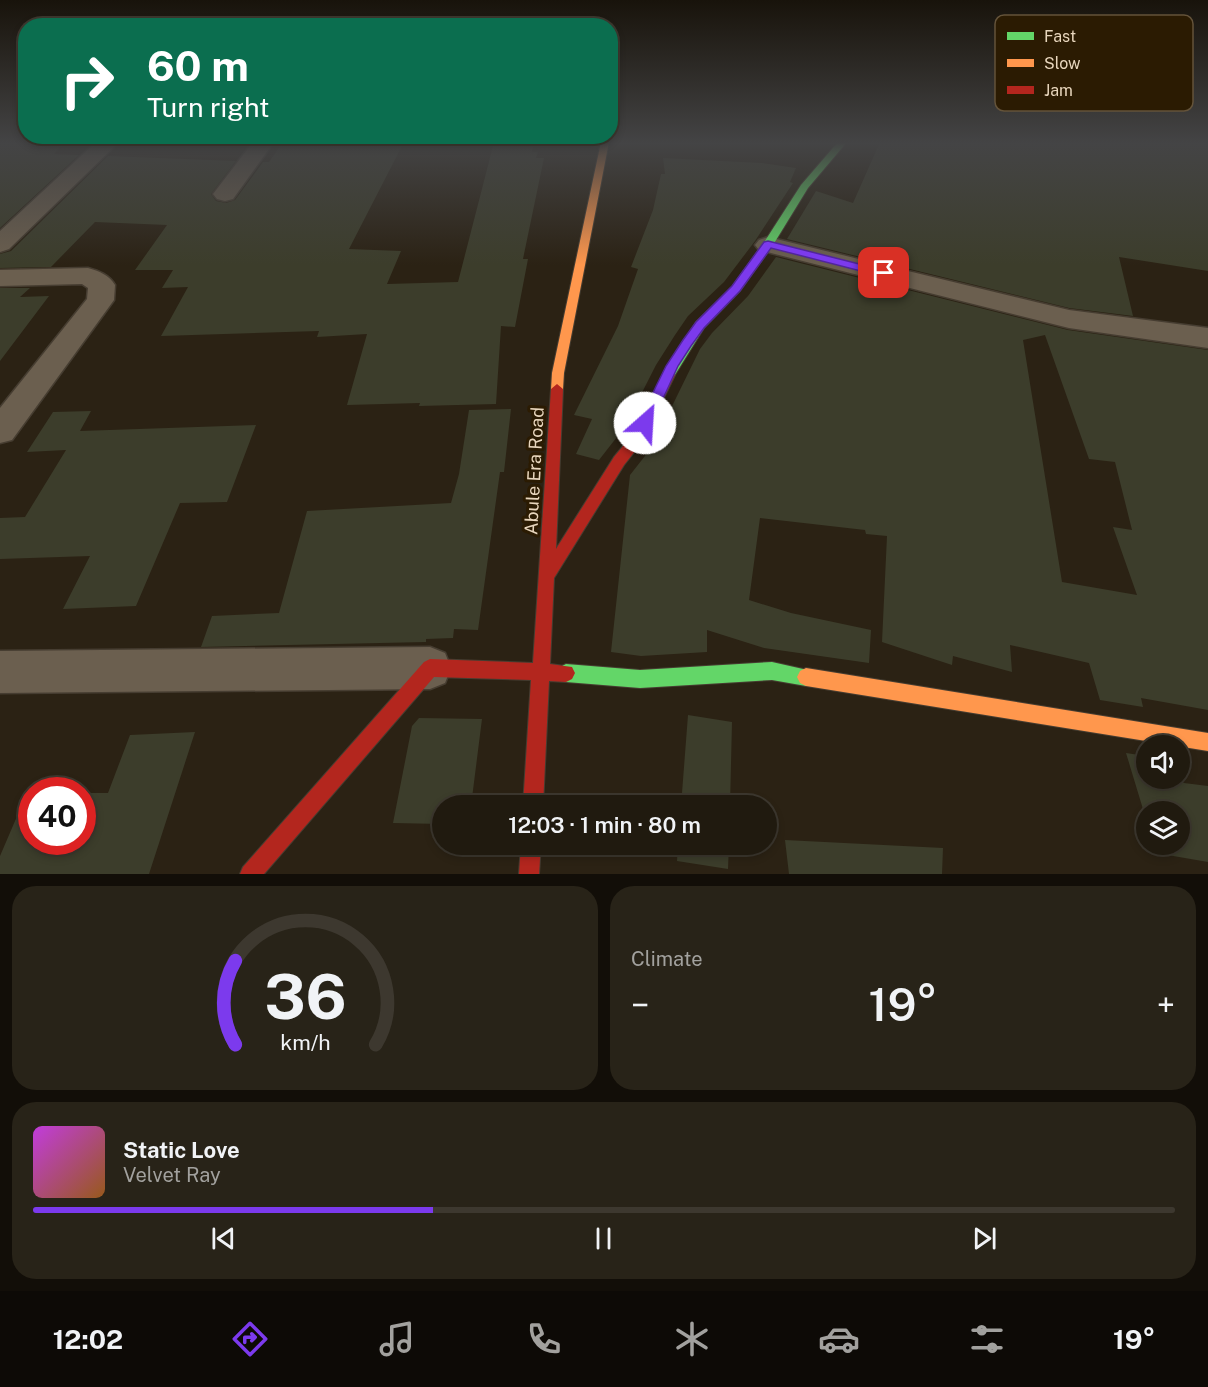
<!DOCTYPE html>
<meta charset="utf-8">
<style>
:root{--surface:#201a0f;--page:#282318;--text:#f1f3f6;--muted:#a2a19e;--line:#3d382f;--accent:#7c3aed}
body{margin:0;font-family:"Public Sans",sans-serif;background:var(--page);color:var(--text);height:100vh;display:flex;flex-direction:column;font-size:22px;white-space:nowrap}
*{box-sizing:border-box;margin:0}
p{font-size:20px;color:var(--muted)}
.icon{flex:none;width:33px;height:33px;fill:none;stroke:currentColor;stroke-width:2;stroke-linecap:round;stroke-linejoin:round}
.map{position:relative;height:874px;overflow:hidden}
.side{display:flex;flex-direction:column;gap:12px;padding:12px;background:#120e08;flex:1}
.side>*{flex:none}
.banner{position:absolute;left:18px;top:18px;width:600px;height:126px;border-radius:24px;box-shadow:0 3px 9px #0003,0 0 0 2px var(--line);background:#0b6e4f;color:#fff;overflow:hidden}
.tools{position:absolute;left:1136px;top:735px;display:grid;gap:12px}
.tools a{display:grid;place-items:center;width:54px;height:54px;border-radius:50%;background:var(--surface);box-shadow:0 3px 9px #0003,0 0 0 2px var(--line);font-size:30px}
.speed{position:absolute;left:18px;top:777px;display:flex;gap:12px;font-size:30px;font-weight:700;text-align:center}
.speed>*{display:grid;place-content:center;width:78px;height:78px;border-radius:50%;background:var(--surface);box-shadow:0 3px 9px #0003,0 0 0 2px var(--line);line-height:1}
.speed .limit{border:9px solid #d22;background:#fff;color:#111}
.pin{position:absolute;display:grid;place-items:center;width:51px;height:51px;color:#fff;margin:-26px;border-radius:12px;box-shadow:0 3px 9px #0006}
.me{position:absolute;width:66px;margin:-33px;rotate:26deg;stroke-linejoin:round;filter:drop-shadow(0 0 4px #0008)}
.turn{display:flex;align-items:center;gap:21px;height:126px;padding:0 30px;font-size:27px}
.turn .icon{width:78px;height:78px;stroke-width:2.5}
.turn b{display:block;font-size:42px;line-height:51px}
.big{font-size:45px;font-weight:600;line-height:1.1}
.side .tile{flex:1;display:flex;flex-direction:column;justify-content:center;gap:9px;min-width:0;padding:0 21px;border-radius:24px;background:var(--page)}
.side .dial{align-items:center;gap:0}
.dial svg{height:156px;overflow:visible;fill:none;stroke:var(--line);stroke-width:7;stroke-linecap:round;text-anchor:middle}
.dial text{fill:var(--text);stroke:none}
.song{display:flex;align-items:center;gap:18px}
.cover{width:72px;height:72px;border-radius:9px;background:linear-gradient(135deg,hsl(290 70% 55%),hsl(30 70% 35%))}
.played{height:6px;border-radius:3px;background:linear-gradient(90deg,var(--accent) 35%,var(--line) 35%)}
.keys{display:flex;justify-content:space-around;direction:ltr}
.heat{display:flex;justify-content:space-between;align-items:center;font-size:33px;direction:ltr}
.side .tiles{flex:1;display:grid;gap:12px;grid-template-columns:1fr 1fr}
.tile:last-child{grid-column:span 2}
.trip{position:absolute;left:432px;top:795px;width:345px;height:60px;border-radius:30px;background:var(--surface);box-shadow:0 3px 9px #0003,0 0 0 2px var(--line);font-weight:600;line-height:60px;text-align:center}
.tab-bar{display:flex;height:96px;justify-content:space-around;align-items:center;background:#0d0a06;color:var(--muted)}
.tab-bar .icon{width:42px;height:42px}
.tab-bar .current{color:var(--accent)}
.tab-bar b{font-size:27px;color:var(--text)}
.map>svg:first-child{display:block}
.building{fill:#3c3d2b;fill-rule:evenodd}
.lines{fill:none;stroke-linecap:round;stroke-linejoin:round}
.street-casing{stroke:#463d31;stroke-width:3}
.fast-casing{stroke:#463d31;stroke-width:2}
.slow-casing{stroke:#463d31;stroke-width:2}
.jam-casing{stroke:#463d31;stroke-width:2}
.street{fill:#6b5f4f;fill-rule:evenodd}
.fast{fill:#63d668;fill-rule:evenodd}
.slow{fill:#ff974d;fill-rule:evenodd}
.jam{fill:#b3261e;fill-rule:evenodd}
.route{fill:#7c3aed;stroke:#51269a;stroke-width:1.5}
.labels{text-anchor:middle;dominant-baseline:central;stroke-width:6;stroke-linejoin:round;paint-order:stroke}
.street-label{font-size:18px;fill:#e8d6bd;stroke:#2b1b02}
.key{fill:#2b1b02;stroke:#64533a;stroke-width:1.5}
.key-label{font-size:16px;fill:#e8d6bd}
</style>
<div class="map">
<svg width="1208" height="874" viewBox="0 0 1208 874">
<rect width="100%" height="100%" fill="#2b2214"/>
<path class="building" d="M0,142H65L54,154L79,155L0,228Z
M283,142H404L349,249L401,251L387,284L458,282L493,146L533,147L532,152H538L536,158H544L523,259H528L515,327L501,326L496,404L419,406L420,403L347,405L367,334L317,337L319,331L161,336L188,287L162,288L173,270H135L167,225L95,222L51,267L0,268V254L11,251L108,156L236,161L211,194L216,201L226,203L235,200L263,162H269Z
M880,142H1208V271L1119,257L1133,316L1069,308L787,239L816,191L853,203Z
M663,158L762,163L796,168L790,182L793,183L755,241L724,282L688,316L675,335L656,365L624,428L599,460L576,454L592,419L574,415L618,326L638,269L631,267L653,210L661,174H665Z
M776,257L1068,330L1208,350V710L1141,698L1143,707L1100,700L1089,663L1010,645L1012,672L953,656L952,665L882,642L887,536L866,534L865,530L760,518L749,600L791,613L871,630L869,663L764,648L707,630V652L641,656L611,652L630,475L652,447L700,349L712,333L748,296ZM1045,335L1089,459L1115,462L1132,530L1113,527L1137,595L1062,582L1023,340Z
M0,288H30L20,297L49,296L0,361Z
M511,409L504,472H500L478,630L454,629L453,638L426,639V642L201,647L212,616L279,613L307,511L451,503L459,474L469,410Z
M91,411L80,431L256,425L227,502L180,503L136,606L63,609L90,556L0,559V518L25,517L66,450L27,452L53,412Z
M688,715L732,722L730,806H681Z
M419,718L482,719L471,806H442V824L393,823L412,726Z
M195,732L149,874H0V856L24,800L32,799V842H82V793H108L130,735Z
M1126,753L1146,756V778H1167L1168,781L1208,786V862L1156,853L1154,844H1179V812H1146V819Z
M785,840L943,848L942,874H789Z
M678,844H729L728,869L677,861Z"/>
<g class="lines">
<defs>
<path id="street" d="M96,142H119L9,249L0,252V231Z
M253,142H274L233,199L225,201L217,199L213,194Z
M768,237L1069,310L1208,328V348L1069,328L759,250L755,245L759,240Z
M88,268C99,271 109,275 115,285L114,300L12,440L0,443V408L87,299L88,288L82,284L0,286V270Z
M430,647L445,653L451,668L445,683L430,689L0,693V651Z"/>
<path id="fast" d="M838,142H847L808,188L773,245L740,291L704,328L673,378H665L663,375L696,322L732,287L763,244L801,185Z
M772,662L812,671L815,677L812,683L806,686L772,680L640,688L566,682L560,679L557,673L560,667L566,664L640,670Z"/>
<path id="slow" d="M601,142H609L564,373L563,389L557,394L551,389L552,373Z
M806,668L1208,733V751L806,686L800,683L797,677L800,671Z"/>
<path id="jam" d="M669,371L675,375L643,441L624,465L554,578L550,664L572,667L575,673L572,679L566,682L549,681L543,806H523L531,680L434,677L264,874H240L243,867L424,662L430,659L533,663L551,389L557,384L563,389L556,549L614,457L633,434L663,375Z
M521,844H541L539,874H519Z"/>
</defs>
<use href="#street" class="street-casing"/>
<use href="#fast" class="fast-casing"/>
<use href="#slow" class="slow-casing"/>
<use href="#jam" class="jam-casing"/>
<use href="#street" class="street"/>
<use href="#fast" class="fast"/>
<use href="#slow" class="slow"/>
<use href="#jam" class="jam"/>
</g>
<linearGradient id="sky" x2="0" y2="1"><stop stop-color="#18130b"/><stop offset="0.54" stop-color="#444445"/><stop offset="1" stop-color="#444445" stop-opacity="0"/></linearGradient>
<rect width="1208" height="265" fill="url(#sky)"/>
<path class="route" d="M768,241L887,271L889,273L884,277L771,248L740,291L704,328L691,346L678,366L650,427H640L638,423L666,366L683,340L696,322L732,286L764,242Z"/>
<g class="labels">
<g class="street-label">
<text transform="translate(534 471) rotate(-87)">Abule Era Road</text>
</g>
</g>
<rect x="995" y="15" width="198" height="96" rx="9" class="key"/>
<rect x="1007" y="32" width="27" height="8" fill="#63d668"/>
<rect x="1007" y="59" width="27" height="8" fill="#ff974d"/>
<rect x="1007" y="86" width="27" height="8" fill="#b3261e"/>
<g class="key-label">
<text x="1044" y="42">Fast</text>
<text x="1044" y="69">Slow</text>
<text x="1044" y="96">Jam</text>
</g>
</svg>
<div class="tools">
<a><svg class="icon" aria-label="sound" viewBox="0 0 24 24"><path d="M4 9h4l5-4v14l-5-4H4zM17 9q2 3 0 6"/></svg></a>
<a><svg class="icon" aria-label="layers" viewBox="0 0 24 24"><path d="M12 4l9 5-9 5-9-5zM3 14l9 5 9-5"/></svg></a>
</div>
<div class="speed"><div class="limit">40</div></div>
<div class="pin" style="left:884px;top:273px;background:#d93025"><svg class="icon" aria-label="arrive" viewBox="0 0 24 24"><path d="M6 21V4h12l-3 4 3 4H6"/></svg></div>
<svg class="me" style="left:645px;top:423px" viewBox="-20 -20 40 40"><circle r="19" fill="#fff"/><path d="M0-13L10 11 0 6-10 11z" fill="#7c3aed"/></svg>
<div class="trip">12:03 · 1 min · 80 m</div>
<div class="banner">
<div class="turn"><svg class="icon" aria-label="right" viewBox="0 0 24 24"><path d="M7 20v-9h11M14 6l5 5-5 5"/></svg><div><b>60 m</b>Turn right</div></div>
</div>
</div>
<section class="side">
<div class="tiles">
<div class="tile dial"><svg viewBox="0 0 100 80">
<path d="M14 69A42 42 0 1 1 86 69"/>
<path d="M14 69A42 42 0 0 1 14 26" stroke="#7c3aed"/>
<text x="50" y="56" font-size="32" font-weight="700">36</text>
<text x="50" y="72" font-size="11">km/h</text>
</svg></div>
<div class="tile"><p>Climate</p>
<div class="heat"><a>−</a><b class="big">19°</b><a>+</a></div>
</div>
<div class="tile">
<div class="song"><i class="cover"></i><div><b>Static Love</b><p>Velvet Ray</p></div></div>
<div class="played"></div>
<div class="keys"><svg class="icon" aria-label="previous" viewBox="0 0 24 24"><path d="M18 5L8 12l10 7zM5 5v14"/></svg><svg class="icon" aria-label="pause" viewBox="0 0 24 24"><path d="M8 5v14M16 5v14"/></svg><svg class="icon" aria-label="next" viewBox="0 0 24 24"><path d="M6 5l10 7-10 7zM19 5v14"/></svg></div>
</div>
</div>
</section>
<nav class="tab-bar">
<b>12:02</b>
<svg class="icon current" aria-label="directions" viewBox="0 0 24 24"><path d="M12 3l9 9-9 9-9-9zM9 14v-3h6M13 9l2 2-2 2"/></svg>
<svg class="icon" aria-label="music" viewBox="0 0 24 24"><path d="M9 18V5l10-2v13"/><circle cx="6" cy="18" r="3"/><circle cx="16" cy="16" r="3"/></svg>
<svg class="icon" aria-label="phone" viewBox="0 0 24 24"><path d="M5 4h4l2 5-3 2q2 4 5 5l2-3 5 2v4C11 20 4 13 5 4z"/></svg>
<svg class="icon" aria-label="climate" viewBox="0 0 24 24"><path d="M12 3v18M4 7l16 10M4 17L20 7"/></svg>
<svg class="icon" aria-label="car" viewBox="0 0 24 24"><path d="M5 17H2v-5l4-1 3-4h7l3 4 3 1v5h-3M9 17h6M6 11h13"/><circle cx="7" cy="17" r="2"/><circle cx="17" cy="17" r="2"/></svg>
<svg class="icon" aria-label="filters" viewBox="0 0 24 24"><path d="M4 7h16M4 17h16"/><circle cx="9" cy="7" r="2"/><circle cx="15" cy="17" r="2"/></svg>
<b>19°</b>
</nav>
